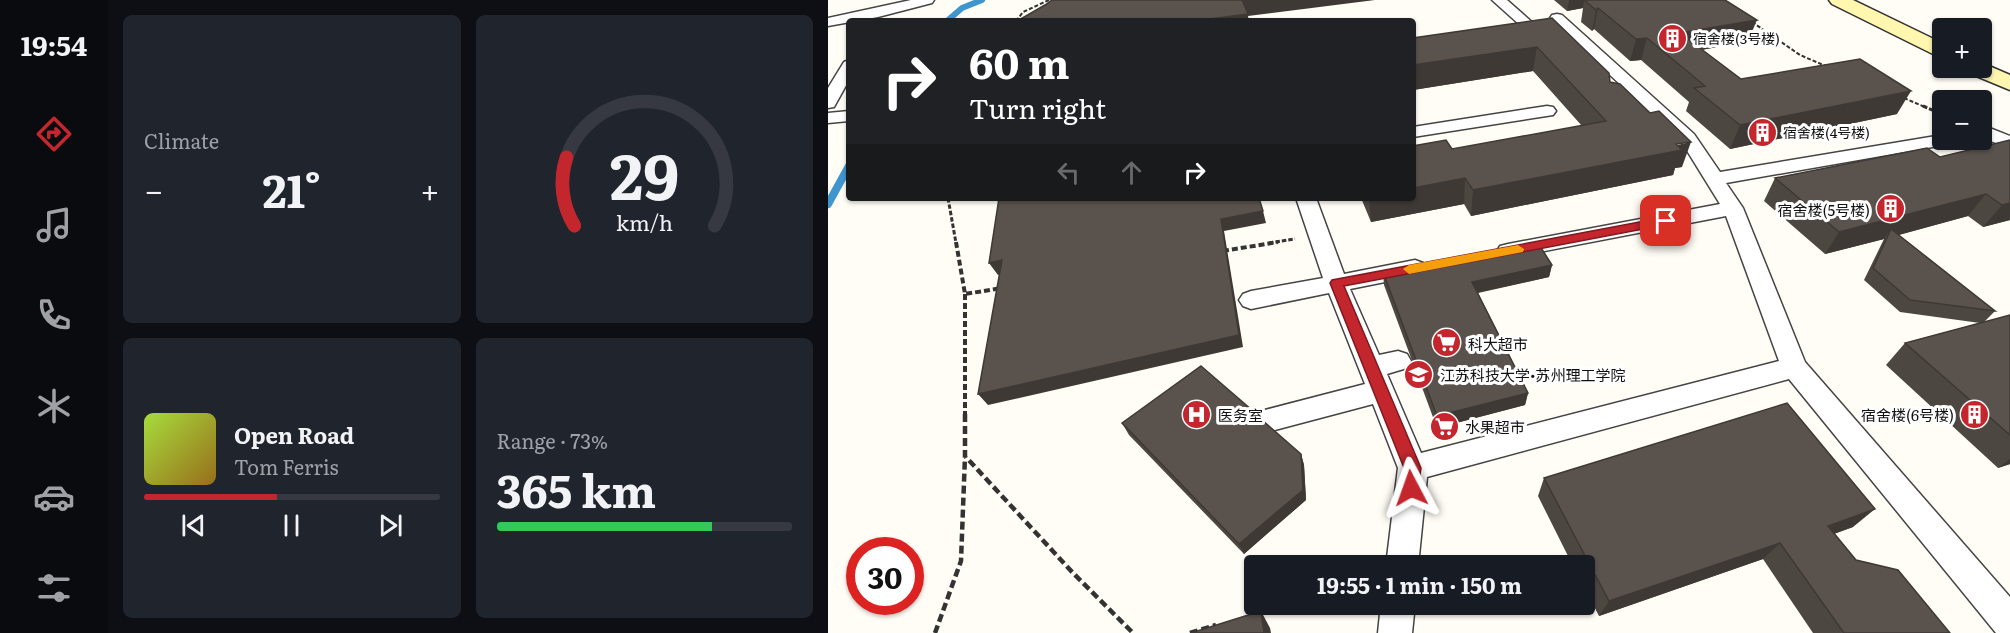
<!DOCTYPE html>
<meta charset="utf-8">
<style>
:root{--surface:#171b24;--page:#20242c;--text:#f1f3f6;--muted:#9ea1a6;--line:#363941;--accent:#c4262e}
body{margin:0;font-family:Literata,"Noto Sans SC",serif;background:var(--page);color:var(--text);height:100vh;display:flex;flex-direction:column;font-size:22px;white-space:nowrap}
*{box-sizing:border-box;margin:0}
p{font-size:20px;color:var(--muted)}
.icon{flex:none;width:33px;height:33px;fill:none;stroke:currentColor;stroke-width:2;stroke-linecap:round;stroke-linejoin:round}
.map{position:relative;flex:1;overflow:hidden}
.drawer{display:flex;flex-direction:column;gap:15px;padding:15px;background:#0d0f14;width:720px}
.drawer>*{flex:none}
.guide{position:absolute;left:18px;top:18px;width:570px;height:183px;border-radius:6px;box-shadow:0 2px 4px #0004;background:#202124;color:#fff;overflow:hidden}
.tools{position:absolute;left:1104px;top:18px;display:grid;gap:12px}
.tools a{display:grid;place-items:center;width:60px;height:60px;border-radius:6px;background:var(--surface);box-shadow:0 2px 4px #0004;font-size:30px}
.speed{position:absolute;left:18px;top:537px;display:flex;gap:12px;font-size:30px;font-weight:700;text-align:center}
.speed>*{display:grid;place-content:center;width:78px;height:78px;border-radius:50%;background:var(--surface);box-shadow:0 2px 4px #0004;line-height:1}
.speed .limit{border:9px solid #d22;background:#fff;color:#111}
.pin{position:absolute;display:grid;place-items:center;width:51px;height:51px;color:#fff;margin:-26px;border-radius:12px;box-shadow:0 3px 9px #0006}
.me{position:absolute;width:66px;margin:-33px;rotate:356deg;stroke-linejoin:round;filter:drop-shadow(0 0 4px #0008)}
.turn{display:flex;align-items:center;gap:21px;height:126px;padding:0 24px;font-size:27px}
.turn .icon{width:78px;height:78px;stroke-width:2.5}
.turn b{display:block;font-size:42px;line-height:51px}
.lanes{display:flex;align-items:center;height:57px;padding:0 24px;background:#0003;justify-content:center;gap:30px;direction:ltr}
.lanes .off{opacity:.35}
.big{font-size:45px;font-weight:700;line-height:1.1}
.drawer .widget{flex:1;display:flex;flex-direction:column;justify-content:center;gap:9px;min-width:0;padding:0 21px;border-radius:9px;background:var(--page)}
.drawer .dial{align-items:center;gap:0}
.dial svg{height:156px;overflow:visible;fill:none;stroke:var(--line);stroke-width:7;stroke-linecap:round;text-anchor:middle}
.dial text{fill:var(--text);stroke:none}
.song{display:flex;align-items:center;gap:18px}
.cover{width:72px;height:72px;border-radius:9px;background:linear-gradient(135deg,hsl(80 70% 55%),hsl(40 70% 35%))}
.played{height:6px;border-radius:3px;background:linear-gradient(90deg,var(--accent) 45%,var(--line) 45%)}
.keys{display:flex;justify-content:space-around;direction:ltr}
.heat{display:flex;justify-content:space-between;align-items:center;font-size:33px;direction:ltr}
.charge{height:9px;border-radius:4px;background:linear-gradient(90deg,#34c759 73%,var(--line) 0)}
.drawer .tiles{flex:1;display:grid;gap:15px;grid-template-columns:repeat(2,1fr)}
.trip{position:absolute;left:416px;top:555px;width:351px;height:60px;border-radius:6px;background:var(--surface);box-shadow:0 2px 4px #0004;font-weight:700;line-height:60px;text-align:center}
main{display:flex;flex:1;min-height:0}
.tab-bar{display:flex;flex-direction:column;width:108px;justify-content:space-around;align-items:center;background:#090b0e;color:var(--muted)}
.tab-bar .icon{width:42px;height:42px}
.tab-bar .on{color:var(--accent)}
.tab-bar b{font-size:27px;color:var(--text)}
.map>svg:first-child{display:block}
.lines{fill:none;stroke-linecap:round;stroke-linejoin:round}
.stream-far1{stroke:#3f96cf;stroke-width:6}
.stream{stroke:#3f96cf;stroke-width:8}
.street-casing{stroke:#444;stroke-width:3}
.secondary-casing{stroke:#333;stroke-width:3}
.path-far3{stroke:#333;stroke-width:2;stroke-dasharray:4 2;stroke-linecap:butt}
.path-far2{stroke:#333;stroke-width:3;stroke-dasharray:4.5 2;stroke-linecap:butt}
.path-far1{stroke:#333;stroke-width:4;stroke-dasharray:6 3;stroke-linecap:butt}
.path{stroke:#333;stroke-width:4.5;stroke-dasharray:8 4;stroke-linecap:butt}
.street{fill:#fff;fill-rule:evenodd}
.secondary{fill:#fff6b0;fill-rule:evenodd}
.wall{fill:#4d4742}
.shaded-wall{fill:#3f3936}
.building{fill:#5a524d;stroke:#3f3936;stroke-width:1.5}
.route{fill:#c4262e;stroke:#7f191e;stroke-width:1.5}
.slow{fill:#f59e0b}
.labels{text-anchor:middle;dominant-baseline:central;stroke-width:6;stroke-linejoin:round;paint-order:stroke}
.far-poi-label{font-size:14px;fill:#111;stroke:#fff;text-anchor:start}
.poi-label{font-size:15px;fill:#111;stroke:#fff;text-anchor:start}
</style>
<main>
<nav class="tab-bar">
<b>19:54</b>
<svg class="icon on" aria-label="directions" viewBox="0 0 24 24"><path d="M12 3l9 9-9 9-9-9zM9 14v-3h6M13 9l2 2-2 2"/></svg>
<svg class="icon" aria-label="music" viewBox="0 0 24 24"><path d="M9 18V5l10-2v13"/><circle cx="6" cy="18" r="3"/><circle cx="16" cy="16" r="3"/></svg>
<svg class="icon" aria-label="phone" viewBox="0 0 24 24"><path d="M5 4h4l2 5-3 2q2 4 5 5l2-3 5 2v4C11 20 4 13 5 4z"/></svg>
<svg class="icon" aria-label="climate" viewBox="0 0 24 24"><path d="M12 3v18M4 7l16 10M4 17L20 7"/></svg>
<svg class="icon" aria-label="car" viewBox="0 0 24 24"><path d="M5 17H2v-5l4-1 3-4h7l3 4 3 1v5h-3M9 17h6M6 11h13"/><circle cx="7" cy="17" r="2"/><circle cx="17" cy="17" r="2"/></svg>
<svg class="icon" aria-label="filters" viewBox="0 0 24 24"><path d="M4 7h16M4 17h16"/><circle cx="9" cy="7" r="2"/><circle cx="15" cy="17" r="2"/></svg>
</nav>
<section class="drawer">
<div class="tiles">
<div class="widget"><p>Climate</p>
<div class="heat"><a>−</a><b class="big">21°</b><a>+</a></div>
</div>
<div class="widget dial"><svg viewBox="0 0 100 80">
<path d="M14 69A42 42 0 1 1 86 69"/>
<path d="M14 69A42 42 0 0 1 10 34" stroke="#c4262e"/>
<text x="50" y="56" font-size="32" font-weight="700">29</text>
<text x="50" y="72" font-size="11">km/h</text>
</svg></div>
<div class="widget">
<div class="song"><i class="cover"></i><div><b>Open Road</b><p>Tom Ferris</p></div></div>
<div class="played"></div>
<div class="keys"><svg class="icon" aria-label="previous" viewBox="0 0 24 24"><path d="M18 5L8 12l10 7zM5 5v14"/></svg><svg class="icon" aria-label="pause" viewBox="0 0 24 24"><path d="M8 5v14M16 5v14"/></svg><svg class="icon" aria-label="next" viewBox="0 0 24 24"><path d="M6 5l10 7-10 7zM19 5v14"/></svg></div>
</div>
<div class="widget"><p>Range · 73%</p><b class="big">365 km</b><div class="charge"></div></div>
</div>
</section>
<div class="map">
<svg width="1182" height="633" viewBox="0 0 1182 633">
<rect width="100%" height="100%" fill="#fffdf5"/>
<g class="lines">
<path class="stream-far1" d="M119,21L134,8L154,0"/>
<path class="stream" d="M0,204L21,166"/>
<defs>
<path id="street" d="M83,0H106L104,3L50,17L0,26V18Z
M664,0H679L705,23L698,27L693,26Z
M729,14L734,15L866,134L892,172L1114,135V140H1125L1122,144L1116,145L898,183L915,208L977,362L1182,597V633H1168L961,379L599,477L590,566H558L570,468L545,404L443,431L433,427L429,419L433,411L537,384L501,293L423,309L415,306L411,300L415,294L423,291L495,278L468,198H488L516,274L587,260L595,263L598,268L595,273L587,276L522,289L551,355L570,351L579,354L583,361L579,368L559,374L593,453L951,361L898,216L680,258L672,256L669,251L672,246L680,244L892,204L853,141L724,21L722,18L724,15Z
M21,60V80L6,107L0,108V88L16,62Z
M719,106L725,107L728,111L725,115L585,137V127Z
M21,111V121L0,123V113Z
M1159,127L1182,136V148L1154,138V128Z
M553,604H587L584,633H550Z"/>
<path id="secondary" d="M1001,0H1025L1114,43V57L1107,55L1004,4Z
M1154,63L1182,75V90L1141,73L1138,68H1154Z"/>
</defs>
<use href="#street" class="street-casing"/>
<use href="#secondary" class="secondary-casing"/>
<path class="path-far3" d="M188,21L195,12L221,0
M924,22L972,55L1000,67
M1076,98L1099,108"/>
<path class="path-far2" d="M1095,106L1114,114
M120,198L128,243
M441,243L467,239"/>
<path class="path-far1" d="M128,242L137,294L174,288
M395,251L450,242
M137,294V415"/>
<path class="path" d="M137,414V456L245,573L305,633
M429,613L457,604
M107,633L133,561L137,456
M362,633L388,625"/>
<use href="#street" class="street"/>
<use href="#secondary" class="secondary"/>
</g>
<path class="wall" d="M726,0H897L920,41L874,50L913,79L1069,114L902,149L858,111L861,102L813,60L802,61L766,29L764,31L753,22L755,8L739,11Z
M724,18L782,82L854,167L847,168L845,175L643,216L636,204L543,222L533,198H585L624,149L754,126L705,71L585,90V94V38Z
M1182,140V220L1155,227L1140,216L1071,235L1167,311L1156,322L1182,315V464L1170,468L1058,365L1077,343L1152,323L1072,312L1036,280L1056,239L997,254L936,201L947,178L1112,157Z
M724,265L721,277L650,293L700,393L697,405L609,428L556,285L555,272Z
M428,418L473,454L476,465L478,500L416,554L301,435L294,423Z
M716,478L1025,527L1006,534L1028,560L1122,633H985L935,559L771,616L756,587V566H745L710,496Z"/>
<path class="shaded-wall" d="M413,0H547L420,16L421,21H367Z
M741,0H817H756L755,8L739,11Z
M770,8L766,29L764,31L768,10Z
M929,20L920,41L846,55L852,33Z
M819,38L813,60L802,61L808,39Z
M709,47L705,71L585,90V94V65Z
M1083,91L1069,114L902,149L912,125Z
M863,142L854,167L847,168L845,175L643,216L645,190Z
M637,178L636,204L543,222L541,198H585V188Z
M1158,194L1140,216L1059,238L1063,229L1056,239L997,254L1011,232Z
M1182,203V220L1155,227L1174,205Z
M435,211L438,223L396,231L415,347L160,405L150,394L393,219Z
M174,260L182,272L170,275L161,263Z
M724,265L721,277L643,294L644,282Z
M700,393L697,405L609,428V416Z
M473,454L476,465L478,500L416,554L411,544Z
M1182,459V464L1170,468Z
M1047,509L1025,527L980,543L1000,526Z
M952,543L935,559L771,616L781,601Z
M433,611L442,628L443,633H436Z"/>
<path class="building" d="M224,0H414L420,14L367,21H189L217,5Z
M756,0H897L929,20L852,33L913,79L1032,59L1083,91L912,125L866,88L877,86L819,38L808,39L770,8L768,10Z
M724,18L781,73L782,82L792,84L822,113L831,111L863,142L848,144L854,150L645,190L637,178L585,188V146L618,140L624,149L778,121L709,47L585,65V38Z
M1182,140V203L1174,205L1158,194L1011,232L947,178L1099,148L1112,157Z
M171,198H431L435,211L393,219L411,335L150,394L174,260L161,263Z
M1063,229L1167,311L1082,300L1045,268Z
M710,243L724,265L644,282L700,393L609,416L555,272Z
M1182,315V435L1077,343Z
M373,366L425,411L428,418L434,420L473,454L475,490L411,544L294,423Z
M959,403L1047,509L1000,526L1028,560L1070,570L1122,633H1016L952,543L781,601L716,478Z
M433,611L436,633H363Z"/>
<path class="route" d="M838,217L842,218V224L516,286L593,468L589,493L583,495L577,493L574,488L576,468L502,283L504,280Z"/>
<path class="slow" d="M690,245L696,249L695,252L581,274L575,269L581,265Z"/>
<defs>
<symbol id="building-disc" viewBox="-11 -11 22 22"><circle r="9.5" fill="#c4262e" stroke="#fff"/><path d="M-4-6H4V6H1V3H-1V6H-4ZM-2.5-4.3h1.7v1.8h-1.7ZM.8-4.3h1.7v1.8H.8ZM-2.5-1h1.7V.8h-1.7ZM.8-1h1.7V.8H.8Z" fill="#fff"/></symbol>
<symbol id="supermarket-disc" viewBox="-11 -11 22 22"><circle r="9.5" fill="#c4262e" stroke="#fff"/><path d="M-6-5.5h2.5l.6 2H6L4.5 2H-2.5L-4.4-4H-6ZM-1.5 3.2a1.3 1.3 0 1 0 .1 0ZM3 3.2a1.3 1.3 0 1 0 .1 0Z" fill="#fff"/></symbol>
<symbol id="school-disc" viewBox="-11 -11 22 22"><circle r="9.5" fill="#c4262e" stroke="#fff"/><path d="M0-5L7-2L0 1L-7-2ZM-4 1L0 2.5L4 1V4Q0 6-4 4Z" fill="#fff"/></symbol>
<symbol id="hospital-disc" viewBox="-11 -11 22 22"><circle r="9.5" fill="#c4262e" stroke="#fff"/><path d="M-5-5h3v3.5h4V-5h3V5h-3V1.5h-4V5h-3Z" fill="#fff"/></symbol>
</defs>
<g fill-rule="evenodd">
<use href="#building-disc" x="828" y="22" width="33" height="33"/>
<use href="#building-disc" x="918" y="116" width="33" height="33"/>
<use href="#building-disc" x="1046" y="192" width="33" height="33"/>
<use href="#supermarket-disc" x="602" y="326" width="33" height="33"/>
<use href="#school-disc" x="574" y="358" width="33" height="33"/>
<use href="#hospital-disc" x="352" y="398" width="33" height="33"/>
<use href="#building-disc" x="1130" y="398" width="33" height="33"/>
<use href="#supermarket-disc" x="600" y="410" width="33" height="33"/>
</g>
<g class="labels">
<g class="far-poi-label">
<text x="865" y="38">宿舍楼(3号楼)</text>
<text x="955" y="132">宿舍楼(4号楼)</text>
</g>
<g class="poi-label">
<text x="1042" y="209" text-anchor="end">宿舍楼(5号楼)</text>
<text x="640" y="343">科大超市</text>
<text x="612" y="374">江苏科技大学•苏州理工学院</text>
<text x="390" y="414">医务室</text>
<text x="1126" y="414" text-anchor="end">宿舍楼(6号楼)</text>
<text x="637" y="426">水果超市</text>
</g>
</g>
</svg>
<div class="tools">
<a>+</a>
<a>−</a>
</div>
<div class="speed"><div class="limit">30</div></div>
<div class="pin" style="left:838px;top:221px;background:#d93025"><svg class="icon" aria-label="arrive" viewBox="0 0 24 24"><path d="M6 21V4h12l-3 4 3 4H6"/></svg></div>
<svg class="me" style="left:583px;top:488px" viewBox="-20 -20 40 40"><path d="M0-17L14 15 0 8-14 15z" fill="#c4262e" stroke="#fff" stroke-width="4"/></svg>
<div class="trip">19:55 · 1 min · 150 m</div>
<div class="guide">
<div class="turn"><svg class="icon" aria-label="right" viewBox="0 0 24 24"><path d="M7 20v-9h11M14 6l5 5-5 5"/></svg><div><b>60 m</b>Turn right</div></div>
<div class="lanes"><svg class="icon off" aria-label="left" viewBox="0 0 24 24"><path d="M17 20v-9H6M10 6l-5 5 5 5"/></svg><svg class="icon off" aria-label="ahead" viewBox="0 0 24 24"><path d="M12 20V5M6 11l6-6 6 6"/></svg><svg class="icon" aria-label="right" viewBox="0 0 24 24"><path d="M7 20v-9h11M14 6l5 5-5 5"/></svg></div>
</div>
</div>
</main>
